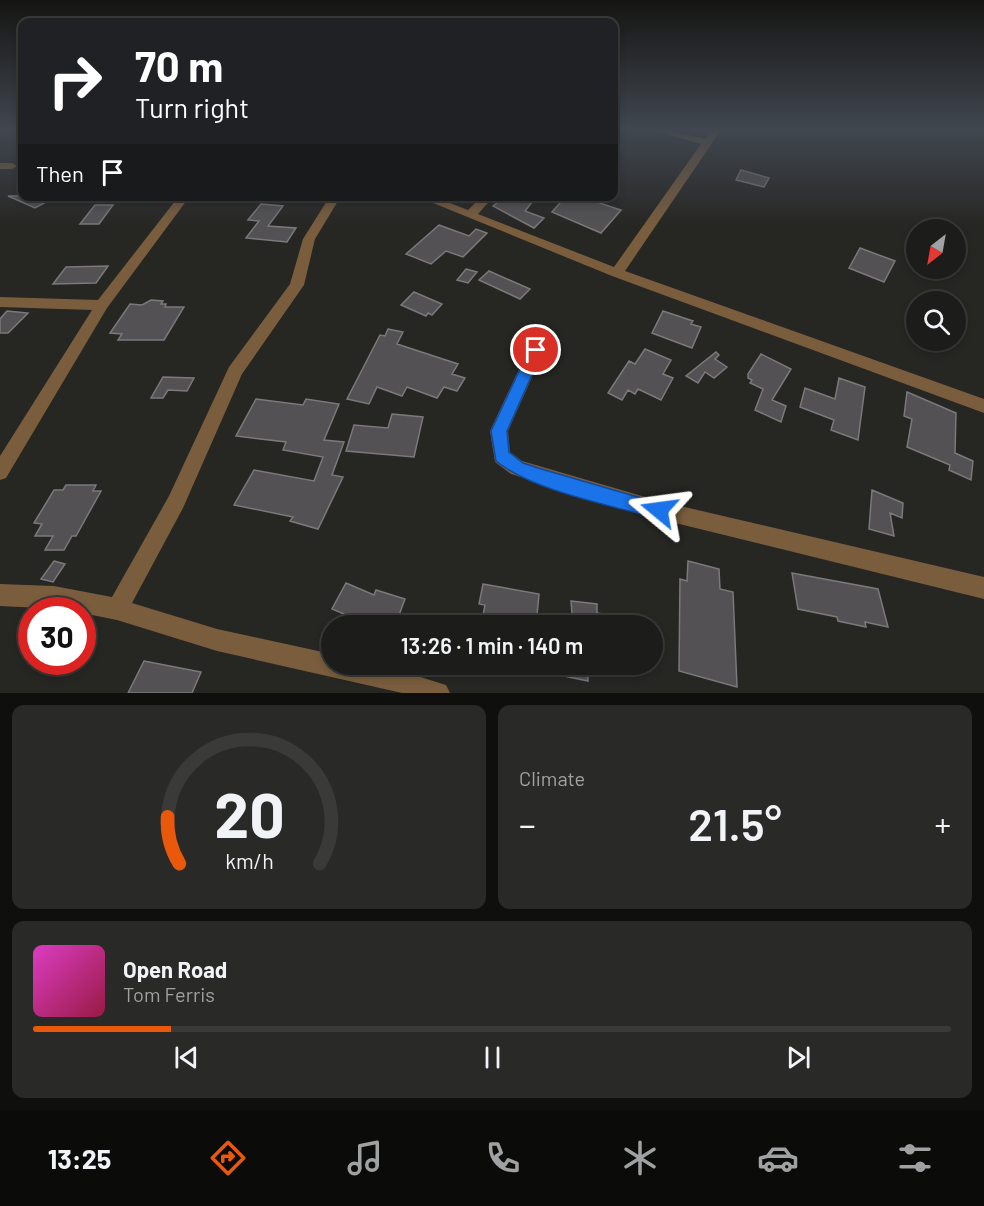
<!DOCTYPE html>
<meta charset="utf-8">
<style>
:root{--surface:#1c1c1a;--page:#292927;--text:#f1f3f6;--muted:#a0a1a2;--line:#3a3a39;--accent:#ea580c}
body{margin:0;font-family:Barlow,sans-serif;background:var(--page);color:var(--text);height:100vh;display:flex;flex-direction:column;font-size:22px;white-space:nowrap}
*{box-sizing:border-box;margin:0}
p{font-size:20px;color:var(--muted)}
.icon{flex:none;width:33px;height:33px;fill:none;stroke:currentColor;stroke-width:2;stroke-linecap:round;stroke-linejoin:round}
.map{position:relative;height:693px;overflow:hidden}
.panel{display:flex;flex-direction:column;gap:12px;padding:12px;background:#0f0f0e;flex:1}
.panel>*{flex:none}
.banner{position:absolute;left:18px;top:18px;width:600px;height:183px;border-radius:12px;box-shadow:0 3px 9px #0003,0 0 0 2px var(--line);background:#202124;color:#fff;overflow:hidden}
.needle{width:39px;rotate:211deg}
.tools{position:absolute;left:906px;top:219px;display:grid;gap:12px}
.tools a{display:grid;place-items:center;width:60px;height:60px;border-radius:50%;background:var(--surface);box-shadow:0 3px 9px #0003,0 0 0 2px var(--line);font-size:30px}
.speed{position:absolute;left:18px;top:597px;display:flex;gap:12px;font-size:30px;font-weight:700;text-align:center}
.speed>*{display:grid;place-content:center;width:78px;height:78px;border-radius:50%;background:var(--surface);box-shadow:0 3px 9px #0003,0 0 0 2px var(--line);line-height:1}
.speed .limit{border:9px solid #d22;background:#fff;color:#111}
.pin{position:absolute;display:grid;place-items:center;width:51px;height:51px;color:#fff;margin:-26px;border:3px solid #fff;border-radius:50%;box-shadow:0 2px 6px #0007}
.me{position:absolute;width:66px;margin:-33px;rotate:286deg;stroke-linejoin:round;filter:drop-shadow(0 0 4px #0008)}
.turn{display:flex;align-items:center;gap:21px;height:126px;padding:0 18px;font-size:27px}
.turn .icon{width:78px;height:78px;stroke-width:2.5}
.turn b{display:block;font-size:42px;line-height:51px}
.then{display:flex;align-items:center;height:57px;padding:0 18px;background:#0003;gap:12px;font-size:22px}
.big{font-size:45px;font-weight:600;line-height:1.1}
.panel .widget{flex:1;display:flex;flex-direction:column;justify-content:center;gap:9px;min-width:0;padding:0 21px;border-radius:12px;background:var(--page)}
.panel .dial{align-items:center;gap:0}
.dial svg{height:156px;overflow:visible;fill:none;stroke:var(--line);stroke-width:7;stroke-linecap:round;text-anchor:middle}
.dial text{fill:var(--text);stroke:none}
.song{display:flex;align-items:center;gap:18px}
.cover{width:72px;height:72px;border-radius:9px;background:linear-gradient(135deg,hsl(310 70% 55%),hsl(340 70% 35%))}
.played{height:6px;border-radius:3px;background:linear-gradient(90deg,var(--accent) 15%,var(--line) 15%)}
.keys{display:flex;justify-content:space-around;direction:ltr}
.heat{display:flex;justify-content:space-between;align-items:center;font-size:33px;direction:ltr}
.panel .tiles{flex:1;display:grid;gap:12px;grid-template-columns:1fr 1fr}
.widget:last-child{grid-column:span 2}
.trip{position:absolute;left:321px;top:615px;width:342px;height:60px;border-radius:30px;background:var(--surface);box-shadow:0 3px 9px #0003,0 0 0 2px var(--line);font-weight:600;line-height:60px;text-align:center}
.dock{display:flex;height:96px;justify-content:space-around;align-items:center;background:#0b0b0a;color:var(--muted)}
.dock .icon{width:42px;height:42px}
.dock .active{color:var(--accent)}
.dock b{font-size:27px;color:var(--text)}
.map>svg:first-child{display:block}
.building{fill:#535153;stroke:#7b797b;stroke-width:1.5}
.lines{fill:none;stroke-linecap:round;stroke-linejoin:round}
.minor{fill:#795d3d;fill-rule:evenodd}
.route{fill:#1a73e8;stroke:#114b97;stroke-width:1.5}
</style>
<div class="map">
<svg width="984" height="693" viewBox="0 0 984 693">
<rect width="100%" height="100%" fill="#262623"/>
<path class="building" d="M741,170L769,178L764,187L736,180Z
M8,196H57L35,208Z
M507,196H537L525,211L544,218L534,228L493,206Z
M566,196L579,200L582,197L621,210L601,233L552,212Z
M261,204L283,206L268,226L296,228L287,242L246,238L259,221L248,220Z
M95,205H113L99,224H80Z
M439,225L469,236L476,229L487,233L463,257L446,251L431,264L406,254Z
M860,248L895,261L884,282L849,268Z
M108,266L96,283L53,284L66,267Z
M466,269L477,272L468,283L457,280Z
M489,271L530,289L520,299L479,280Z
M414,292L442,304L432,315L428,313L426,316L401,305Z
M151,300L163,301L161,304H166L165,307H184L164,340H118L122,334L110,333L130,304L142,305Z
M7,311L28,313L8,333H0V319Z
M663,311L693,321L691,324L701,327L692,348L652,333Z
M388,329L403,332L397,344L458,364L452,374L465,378L457,391L444,387L437,398L407,387L402,396L377,387L369,404L347,399L380,335L385,336Z
M645,349L671,360L663,374L673,378L661,400L638,389L635,394L628,390L622,400L608,393L629,361L635,364Z
M716,352L719,355L715,359L727,367L714,378L705,372L698,383L686,376Z
M761,354L791,369L772,400L786,406L781,422L755,410L763,389L750,383L752,380L748,378V374Z
M163,377L194,378L187,391L168,390L163,398H151Z
M839,378L865,387L858,440L831,430L834,420L800,407L805,388L835,399Z
M907,392L956,413L955,453L973,461L971,480L949,470L950,465L907,447L912,419L904,416Z
M256,399L303,405L306,399L339,404L324,440L344,442L332,475L343,477L318,529L290,521L293,517L234,505L254,470L314,481L323,457L283,450L286,442L236,436Z
M392,414L423,417L414,457L346,451L354,425L388,428Z
M66,485H96L93,491H101L76,536H72L64,550H45L53,536H35L42,524L34,523L54,490H63Z
M872,490L903,503L902,518L890,513L894,536L869,529Z
M54,561L65,564L53,582L41,579Z
M688,561L719,569L720,589L733,592L737,687L679,671L680,579L687,581Z
M792,573L878,589L888,627L865,622L866,627L838,621L837,617L798,609Z
M346,583L374,595L376,590L405,599L395,626H372L332,609Z
M483,584L539,594L536,626H481L485,605L479,604Z
M571,601L597,604V613L637,620V626H573Z
M144,661L201,672L192,693H128Z
M555,664H588V681L554,674Z"/>
<g class="lines">
<path class="minor" d="M652,130H669L705,139L711,130H721L625,271L984,399V413L612,276L416,196H432L468,210L482,196H494L478,214L614,267L701,144Z
M0,163H12L17,166L12,169H0Z
M179,196H190L107,308L6,478L0,480V456L92,310L0,307V297L98,300Z
M330,196H341L315,239L304,285L242,374L183,508L132,603L217,629L332,654V664H379L446,685L450,693H402L217,651L117,620L82,613V610L0,606V584L54,586L112,597L169,496L229,367L290,284L303,239Z
M536,344L544,350L508,431L510,452L522,461L659,501L984,577V599L659,519L511,474L495,462L490,431L528,350Z"/>
</g>
<linearGradient id="sky" x2="0" y2="1"><stop stop-color="#151513"/><stop offset="0.57" stop-color="#414750"/><stop offset="1" stop-color="#414750" stop-opacity="0"/></linearGradient>
<rect width="984" height="227" fill="url(#sky)"/>
<path class="route" d="M536,344L543,350L507,431L509,452L523,463L538,468L665,505L668,510L665,516L659,519C611,505 533,491 496,461L491,431L529,350Z"/>
</svg>
<div class="tools">
<a><svg class="needle" viewBox="-14 -14 28 28"><path d="M0-13l5 13h-10z" fill="#e53935"/><path d="M0 13l5-13h-10z" fill="#a0a1a2"/></svg></a>
<a><svg class="icon" aria-label="search" viewBox="0 0 24 24"><circle cx="10" cy="10" r="6"/><path d="M15 15l6 6"/></svg></a>
</div>
<div class="speed"><div class="limit">30</div></div>
<div class="pin" style="left:536px;top:350px;background:#d93025"><svg class="icon" aria-label="arrive" viewBox="0 0 24 24"><path d="M6 21V4h12l-3 4 3 4H6"/></svg></div>
<svg class="me" style="left:659px;top:510px" viewBox="-20 -20 40 40"><path d="M0-17L14 15 0 8-14 15z" fill="#1a73e8" stroke="#fff" stroke-width="4"/></svg>
<div class="trip">13:26 · 1 min · 140 m</div>
<div class="banner">
<div class="turn"><svg class="icon" aria-label="right" viewBox="0 0 24 24"><path d="M7 20v-9h11M14 6l5 5-5 5"/></svg><div><b>70 m</b>Turn right</div></div>
<div class="then">Then<svg class="icon" aria-label="arrive" viewBox="0 0 24 24"><path d="M6 21V4h12l-3 4 3 4H6"/></svg></div>
</div>
</div>
<section class="panel">
<div class="tiles">
<div class="widget dial"><svg viewBox="0 0 100 80">
<path d="M14 69A42 42 0 1 1 86 69"/>
<path d="M14 69A42 42 0 0 1 8 45" stroke="#ea580c"/>
<text x="50" y="56" font-size="32" font-weight="700">20</text>
<text x="50" y="72" font-size="11">km/h</text>
</svg></div>
<div class="widget"><p>Climate</p>
<div class="heat"><a>−</a><b class="big">21.5°</b><a>+</a></div>
</div>
<div class="widget">
<div class="song"><i class="cover"></i><div><b>Open Road</b><p>Tom Ferris</p></div></div>
<div class="played"></div>
<div class="keys"><svg class="icon" aria-label="previous" viewBox="0 0 24 24"><path d="M18 5L8 12l10 7zM5 5v14"/></svg><svg class="icon" aria-label="pause" viewBox="0 0 24 24"><path d="M8 5v14M16 5v14"/></svg><svg class="icon" aria-label="next" viewBox="0 0 24 24"><path d="M6 5l10 7-10 7zM19 5v14"/></svg></div>
</div>
</div>
</section>
<nav class="dock">
<b>13:25</b>
<svg class="icon active" aria-label="directions" viewBox="0 0 24 24"><path d="M12 3l9 9-9 9-9-9zM9 14v-3h6M13 9l2 2-2 2"/></svg>
<svg class="icon" aria-label="music" viewBox="0 0 24 24"><path d="M9 18V5l10-2v13"/><circle cx="6" cy="18" r="3"/><circle cx="16" cy="16" r="3"/></svg>
<svg class="icon" aria-label="phone" viewBox="0 0 24 24"><path d="M5 4h4l2 5-3 2q2 4 5 5l2-3 5 2v4C11 20 4 13 5 4z"/></svg>
<svg class="icon" aria-label="climate" viewBox="0 0 24 24"><path d="M12 3v18M4 7l16 10M4 17L20 7"/></svg>
<svg class="icon" aria-label="car" viewBox="0 0 24 24"><path d="M5 17H2v-5l4-1 3-4h7l3 4 3 1v5h-3M9 17h6M6 11h13"/><circle cx="7" cy="17" r="2"/><circle cx="17" cy="17" r="2"/></svg>
<svg class="icon" aria-label="filters" viewBox="0 0 24 24"><path d="M4 7h16M4 17h16"/><circle cx="9" cy="7" r="2"/><circle cx="15" cy="17" r="2"/></svg>
</nav>
